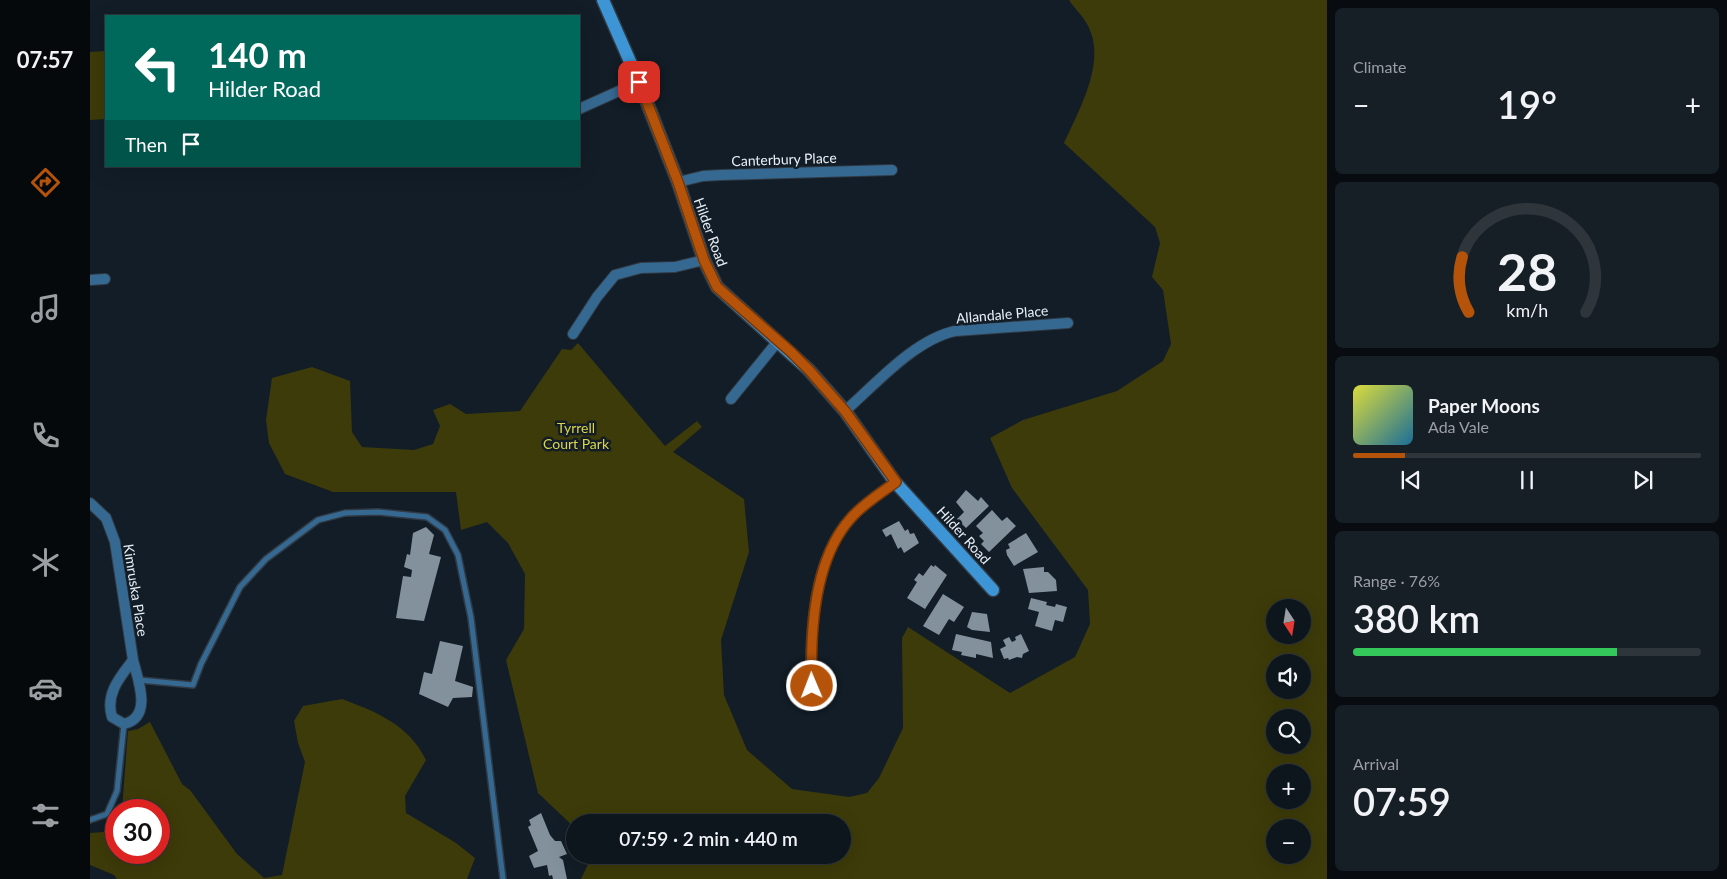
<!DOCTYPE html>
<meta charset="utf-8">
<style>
:root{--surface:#0e161d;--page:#171f26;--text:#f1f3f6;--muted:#9b9fa4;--line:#2e353b;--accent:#b45309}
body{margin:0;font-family:Lato,sans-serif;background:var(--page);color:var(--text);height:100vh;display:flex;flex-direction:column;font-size:19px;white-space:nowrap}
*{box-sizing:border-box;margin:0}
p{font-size:16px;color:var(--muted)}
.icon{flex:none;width:28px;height:28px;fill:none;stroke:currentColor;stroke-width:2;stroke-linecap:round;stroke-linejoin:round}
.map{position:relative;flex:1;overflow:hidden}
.panel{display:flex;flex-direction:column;gap:8px;padding:8px;background:#080c10;width:400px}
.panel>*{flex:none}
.guide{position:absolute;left:15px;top:15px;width:475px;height:152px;border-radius:0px;box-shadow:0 5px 20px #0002,0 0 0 1px var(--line);background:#00695c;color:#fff;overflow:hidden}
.needle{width:32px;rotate:168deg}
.fabs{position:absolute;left:1176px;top:599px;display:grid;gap:10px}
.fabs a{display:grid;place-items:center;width:45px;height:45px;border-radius:50%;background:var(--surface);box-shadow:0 5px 20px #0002,0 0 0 1px var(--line);font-size:25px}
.speed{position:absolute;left:15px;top:799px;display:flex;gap:10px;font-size:25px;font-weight:700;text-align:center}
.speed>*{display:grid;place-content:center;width:65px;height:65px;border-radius:50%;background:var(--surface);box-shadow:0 5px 20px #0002,0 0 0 1px var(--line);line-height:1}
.speed .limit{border:8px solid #d22;background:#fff;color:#111}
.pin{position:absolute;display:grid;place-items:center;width:42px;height:42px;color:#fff;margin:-21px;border-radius:10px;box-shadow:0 2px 8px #0006}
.me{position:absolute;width:55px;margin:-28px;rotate:359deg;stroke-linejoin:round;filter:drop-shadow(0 0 4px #0008)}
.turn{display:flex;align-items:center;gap:18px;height:105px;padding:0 20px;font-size:22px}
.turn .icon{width:65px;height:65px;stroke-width:2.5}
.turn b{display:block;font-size:35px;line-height:42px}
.then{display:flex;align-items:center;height:48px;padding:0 20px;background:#0003;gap:10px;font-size:19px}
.big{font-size:38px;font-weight:600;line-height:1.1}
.panel .tile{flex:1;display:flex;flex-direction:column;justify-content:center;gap:8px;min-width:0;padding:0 18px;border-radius:8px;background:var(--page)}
.panel .dial{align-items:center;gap:0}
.dial svg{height:130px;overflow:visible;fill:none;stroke:var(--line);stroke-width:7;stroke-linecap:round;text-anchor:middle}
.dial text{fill:var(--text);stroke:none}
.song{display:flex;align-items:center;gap:15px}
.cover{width:60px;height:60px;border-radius:8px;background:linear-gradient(135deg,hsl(60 70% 55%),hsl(200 70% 35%))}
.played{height:5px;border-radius:2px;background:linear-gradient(90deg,var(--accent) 15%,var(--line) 15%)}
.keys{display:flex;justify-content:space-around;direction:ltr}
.heat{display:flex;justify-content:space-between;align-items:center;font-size:28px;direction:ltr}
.charge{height:8px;border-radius:4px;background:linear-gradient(90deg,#34c759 76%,var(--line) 0)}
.trip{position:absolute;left:476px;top:814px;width:285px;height:50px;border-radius:25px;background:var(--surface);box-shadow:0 5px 20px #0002,0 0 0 1px var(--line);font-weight:600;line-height:50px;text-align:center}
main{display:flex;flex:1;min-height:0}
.tabs{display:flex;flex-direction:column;width:90px;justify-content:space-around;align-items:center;background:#06090c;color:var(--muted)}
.tabs .icon{width:35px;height:35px}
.tabs .on{color:var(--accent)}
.tabs b{font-size:22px;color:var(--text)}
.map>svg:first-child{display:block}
.green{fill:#3d3b09;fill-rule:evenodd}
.building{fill:#83919d}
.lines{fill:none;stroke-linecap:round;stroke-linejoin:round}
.lane-casing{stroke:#303a44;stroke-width:8}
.street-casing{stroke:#303a44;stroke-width:12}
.secondary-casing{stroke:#303a44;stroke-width:15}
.lane{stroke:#366991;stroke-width:5}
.street{stroke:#366991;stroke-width:10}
.secondary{stroke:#3d95d5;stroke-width:12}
.route-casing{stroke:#753606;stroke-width:12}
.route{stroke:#b45309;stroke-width:9}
.labels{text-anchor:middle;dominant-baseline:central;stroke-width:5;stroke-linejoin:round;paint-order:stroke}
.street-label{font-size:14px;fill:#e8eff6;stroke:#121d27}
.park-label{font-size:14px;fill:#dcd549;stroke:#121d27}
</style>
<main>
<nav class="tabs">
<b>07:57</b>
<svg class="icon on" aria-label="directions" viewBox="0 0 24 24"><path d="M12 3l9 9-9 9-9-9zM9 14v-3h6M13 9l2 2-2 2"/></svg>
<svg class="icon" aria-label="music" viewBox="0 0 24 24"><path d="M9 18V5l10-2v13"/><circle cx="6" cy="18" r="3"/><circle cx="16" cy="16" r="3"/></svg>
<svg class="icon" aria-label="phone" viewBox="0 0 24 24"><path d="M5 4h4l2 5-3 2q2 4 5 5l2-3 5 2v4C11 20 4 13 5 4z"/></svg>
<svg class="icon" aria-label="climate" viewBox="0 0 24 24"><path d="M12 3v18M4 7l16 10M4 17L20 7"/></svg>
<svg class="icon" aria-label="car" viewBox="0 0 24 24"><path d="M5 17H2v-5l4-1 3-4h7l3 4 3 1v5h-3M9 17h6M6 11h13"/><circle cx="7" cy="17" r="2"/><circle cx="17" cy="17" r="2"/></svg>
<svg class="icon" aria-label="filters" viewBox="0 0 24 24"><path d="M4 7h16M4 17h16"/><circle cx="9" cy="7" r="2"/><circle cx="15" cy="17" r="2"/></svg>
</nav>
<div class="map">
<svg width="1237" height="879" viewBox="0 0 1237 879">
<rect width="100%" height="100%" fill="#121d27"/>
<path class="green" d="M979,0H1237V879H491L500,860V855H752V822H485V828L448,793L416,660L434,629L435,574L418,543L397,522L371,530L366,492H243L195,474L179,443L176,420L182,378L222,367L260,381L262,432L272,447L324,450L343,444L350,426L343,410L360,404L376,414L430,411L472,349L481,350L488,343L575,446L607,421L612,427L583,452L654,499L659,552L631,640L634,695L657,750L702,789L759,797L777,793L789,778L813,728L812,638L818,627L920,693L985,657L1000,624L998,590L922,488L900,438L933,420L1027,391L1073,361L1081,344L1073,290L1062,277L1070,243L1065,227L974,143C988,112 1016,63 999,28C995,18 985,9 979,0ZM1185,608H1212V635H1185ZM1185,662H1212V690H1185ZM1185,718H1212V745H1185ZM1185,772H1212V800H1185ZM1185,828H1212V855H1185Z
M16,51V119L0,120V52Z
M252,699C287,712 319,725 336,760L315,796L316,813L366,843L385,858L377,879H27L24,875L0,865V833L26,831V852H69V810H32L38,731L48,729L60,722L92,784L100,790L147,854L174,878L192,875L215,762L208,743L204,721L213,706Z"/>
<path class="building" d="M876,490L888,501L891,497L899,506L876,528L867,519L874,512L866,502Z
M902,510L912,521L917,517L926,526L899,552L891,544L894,541L889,536L893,533L886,526Z
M809,521L815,531L818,529L820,534L824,533L829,543L814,553L811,547L808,549L801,534L796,537L792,530Z
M336,527L344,535L339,554L351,557L334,621L306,618L313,576L321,577L322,570L314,567L317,554L320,555L323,533Z
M936,533L948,552L924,566L917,555L916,550L920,548L918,544Z
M841,565L844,567L845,565L857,575L835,609L817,598L827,582L824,580L829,573L833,576Z
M954,567V572H958L966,580L967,591L939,593L933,569Z
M853,594L874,607L864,622L859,619L849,635L833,626Z
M941,598L957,602L956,605L965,607L966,604L977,607L973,622L965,620L962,631L945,626L949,612L938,609Z
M882,612L897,614L900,632L882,630L877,627Z
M866,634L901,642L903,658L886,654V658L871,655L872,652L862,650Z
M931,634L939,651L933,654L932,658L927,657L919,660L918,658L914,659L910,649L916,646L913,640L919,637L922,642L926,640L925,637Z
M350,641L373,646L365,681L383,687L382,697L363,698L358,707L329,694L334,672L342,674Z
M451,813L460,835L465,841H471L477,854L469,857L473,860L477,879H463L462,875L459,876L457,865L444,868L439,856L448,851L438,827L441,825L439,820Z"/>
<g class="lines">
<defs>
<path id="lane" d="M49,680L103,685L111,664L150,587L176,559L228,520L255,513L288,512L337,517L355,530L368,555L381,618L413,879
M0,820L17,814L27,791L34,724"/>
<path id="street" d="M489,109L549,82
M588,182L613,176L631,175L802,170
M0,280L15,279
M483,334L507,297L525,275L551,268L585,267L614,260
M641,399L688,341
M755,411C786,384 824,340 865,331L978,323
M0,503L16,518L25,542L43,660
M43,660C48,680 63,717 34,724L22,717C15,694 30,677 43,660Z
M721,686C720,633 723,559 761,518C773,504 791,493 805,482"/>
<path id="secondary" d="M513,0L549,82L588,182L614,260L627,287L719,370L755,411L805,482L903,590"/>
</defs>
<use href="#lane" class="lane-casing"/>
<use href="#street" class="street-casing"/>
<use href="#secondary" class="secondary-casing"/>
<use href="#lane" class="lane"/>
<use href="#street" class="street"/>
<use href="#secondary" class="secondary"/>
</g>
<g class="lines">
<defs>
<path id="route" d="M549,82L588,182L614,260L627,287L701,352L719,370L755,411L806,482C791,493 773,504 761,518C723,560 720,633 722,686"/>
</defs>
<use href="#route" class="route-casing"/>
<use href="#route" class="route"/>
</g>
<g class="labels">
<g class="street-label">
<text transform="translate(694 159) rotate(-2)">Canterbury Place</text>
<text transform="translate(621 232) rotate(70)">Hilder Road</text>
<text transform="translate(912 314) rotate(-5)">Allandale Place</text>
<text transform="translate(874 535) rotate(48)">Hilder Road</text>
<text transform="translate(46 590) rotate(81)">Kimruska Place</text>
</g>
<g class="park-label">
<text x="486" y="427">Tyrrell<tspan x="486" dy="16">Court Park</tspan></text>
</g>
</g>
</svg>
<div class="fabs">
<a><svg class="needle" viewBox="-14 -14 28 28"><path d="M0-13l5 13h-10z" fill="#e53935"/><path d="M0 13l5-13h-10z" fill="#9b9fa4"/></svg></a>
<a><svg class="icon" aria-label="sound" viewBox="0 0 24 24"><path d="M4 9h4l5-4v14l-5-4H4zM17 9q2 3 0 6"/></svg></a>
<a><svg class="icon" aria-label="search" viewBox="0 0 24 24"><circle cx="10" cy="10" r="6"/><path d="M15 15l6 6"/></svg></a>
<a>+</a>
<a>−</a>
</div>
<div class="speed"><div class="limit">30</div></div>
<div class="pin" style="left:549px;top:82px;background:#d93025"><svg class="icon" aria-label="arrive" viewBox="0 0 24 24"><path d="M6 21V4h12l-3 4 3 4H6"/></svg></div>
<svg class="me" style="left:722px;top:686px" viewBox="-20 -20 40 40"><circle r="17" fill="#b45309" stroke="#fff" stroke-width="3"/><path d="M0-11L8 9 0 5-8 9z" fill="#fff"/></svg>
<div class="trip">07:59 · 2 min · 440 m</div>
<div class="guide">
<div class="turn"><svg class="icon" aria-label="left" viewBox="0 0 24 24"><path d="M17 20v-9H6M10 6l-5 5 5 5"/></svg><div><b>140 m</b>Hilder Road</div></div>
<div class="then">Then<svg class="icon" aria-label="arrive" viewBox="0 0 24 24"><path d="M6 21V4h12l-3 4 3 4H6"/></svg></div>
</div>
</div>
<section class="panel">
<div class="tile"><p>Climate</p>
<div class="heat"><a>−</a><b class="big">19°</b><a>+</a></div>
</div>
<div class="tile dial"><svg viewBox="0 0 100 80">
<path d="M14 69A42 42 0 1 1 86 69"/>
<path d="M14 69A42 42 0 0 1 10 35" stroke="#b45309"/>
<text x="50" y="56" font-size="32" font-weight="700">28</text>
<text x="50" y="72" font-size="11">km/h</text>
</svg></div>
<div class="tile">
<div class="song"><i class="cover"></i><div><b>Paper Moons</b><p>Ada Vale</p></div></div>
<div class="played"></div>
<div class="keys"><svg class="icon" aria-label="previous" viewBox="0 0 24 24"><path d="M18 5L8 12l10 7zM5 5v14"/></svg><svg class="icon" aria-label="pause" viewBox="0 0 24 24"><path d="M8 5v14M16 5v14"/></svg><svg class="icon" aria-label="next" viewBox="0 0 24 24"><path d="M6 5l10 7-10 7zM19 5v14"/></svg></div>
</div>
<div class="tile"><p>Range · 76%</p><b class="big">380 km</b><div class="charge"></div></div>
<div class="tile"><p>Arrival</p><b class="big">07:59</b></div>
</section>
</main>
